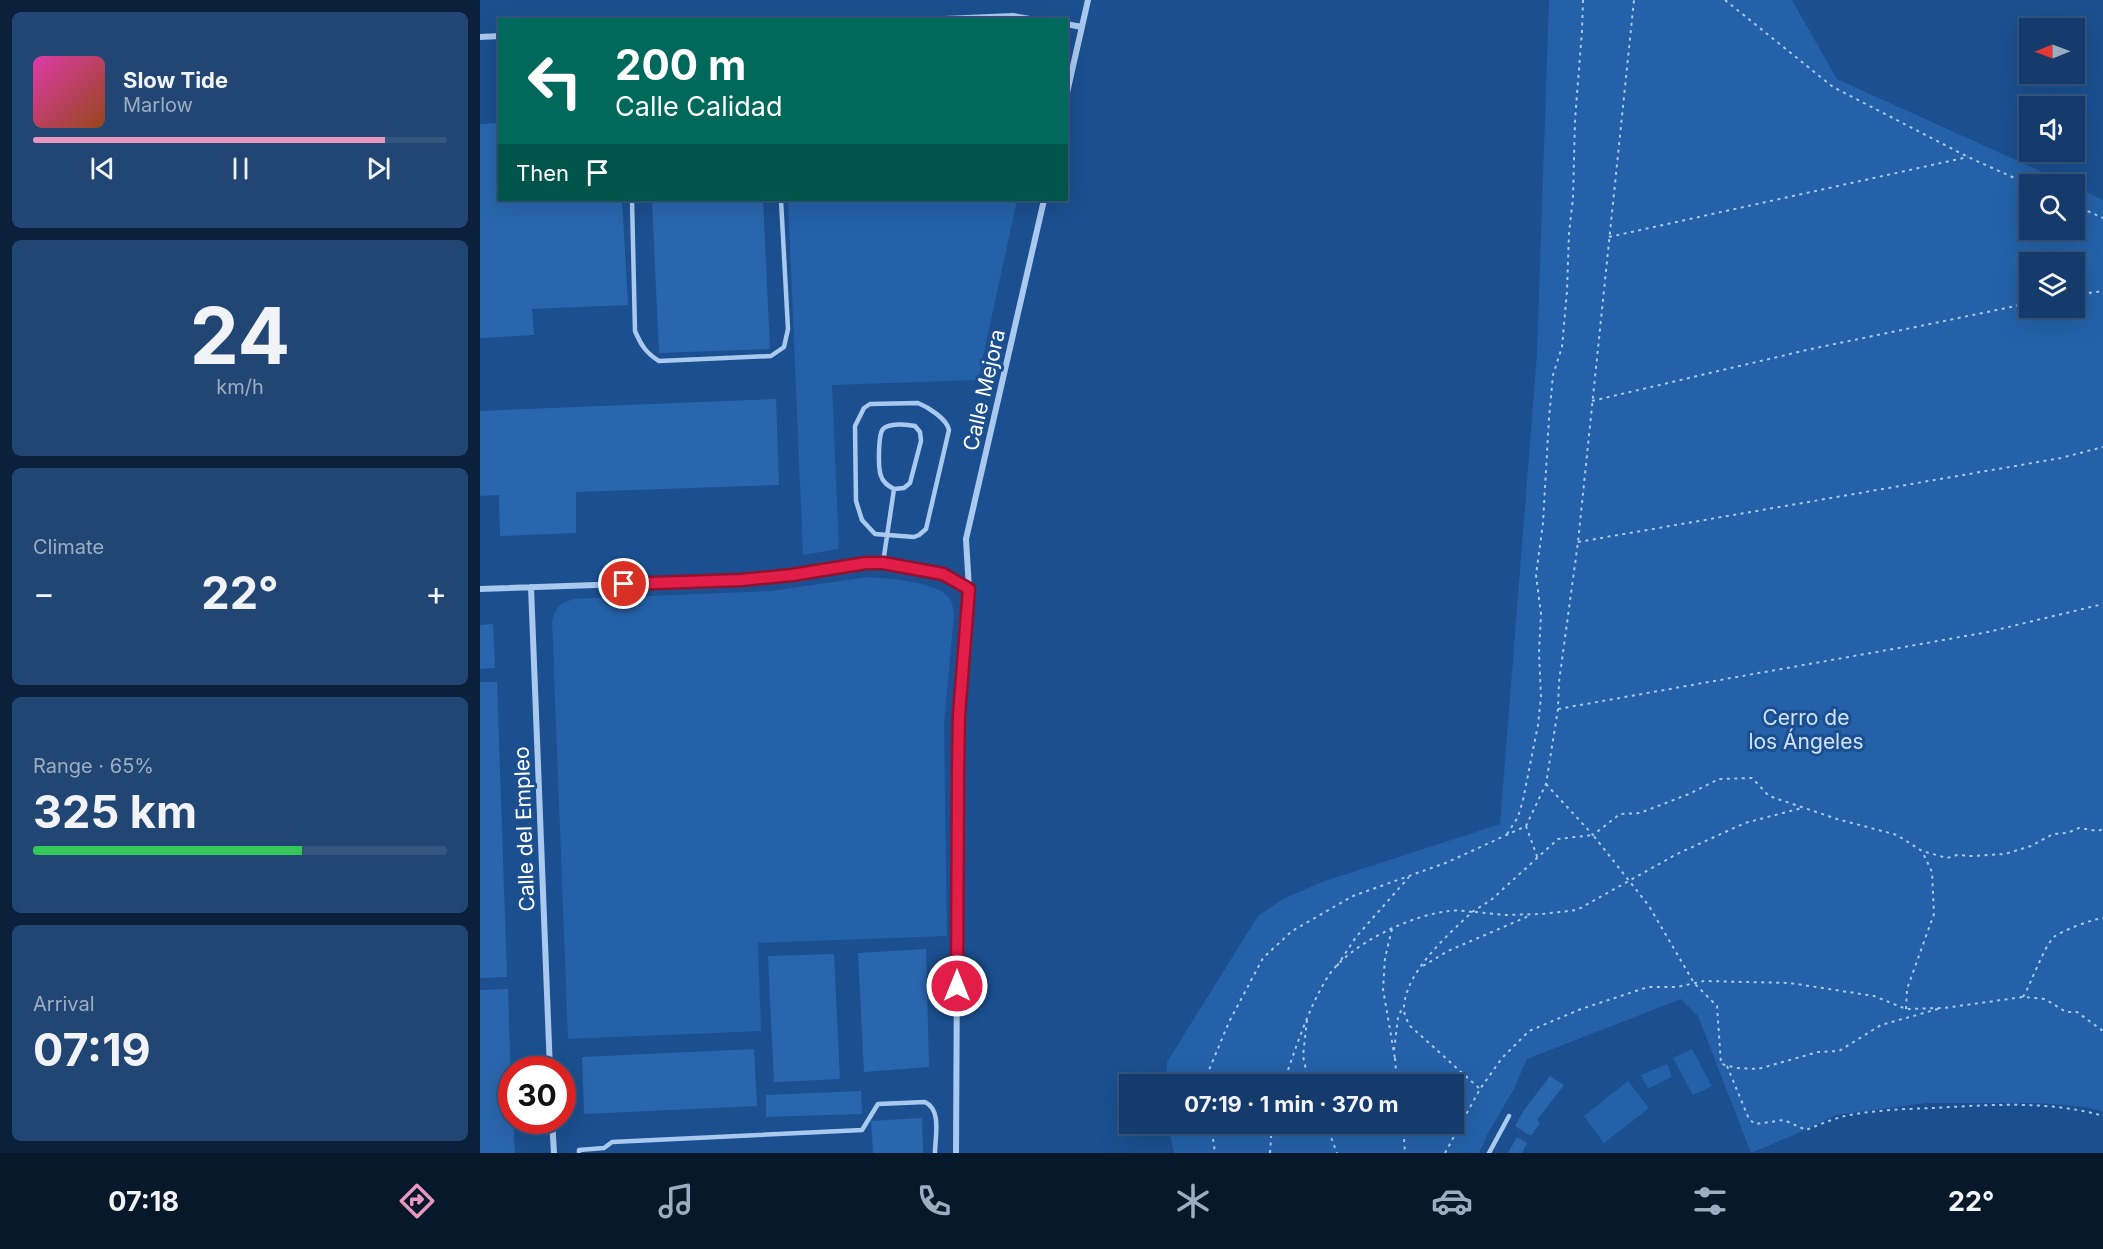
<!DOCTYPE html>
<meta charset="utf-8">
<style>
:root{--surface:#143b6b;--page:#214673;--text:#f1f3f6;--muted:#9dadc1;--line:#33557e;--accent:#e797bd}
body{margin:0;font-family:Inter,sans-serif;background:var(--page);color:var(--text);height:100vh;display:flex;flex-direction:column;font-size:22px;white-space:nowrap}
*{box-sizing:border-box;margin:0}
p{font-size:20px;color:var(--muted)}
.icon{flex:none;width:33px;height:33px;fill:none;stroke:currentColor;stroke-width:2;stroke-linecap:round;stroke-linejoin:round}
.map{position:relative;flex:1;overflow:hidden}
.details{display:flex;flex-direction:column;gap:12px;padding:12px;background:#0b203b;width:480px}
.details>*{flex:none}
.guide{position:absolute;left:18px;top:18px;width:570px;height:183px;border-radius:0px;box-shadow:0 6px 24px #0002,0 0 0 2px var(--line);background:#00695c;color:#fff;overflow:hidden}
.needle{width:39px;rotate:269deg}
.fabs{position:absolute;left:1539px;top:18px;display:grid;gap:12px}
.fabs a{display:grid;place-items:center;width:66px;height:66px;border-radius:0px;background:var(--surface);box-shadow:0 6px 24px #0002,0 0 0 2px var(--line);font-size:30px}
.speed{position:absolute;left:18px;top:1056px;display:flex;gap:12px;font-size:30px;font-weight:700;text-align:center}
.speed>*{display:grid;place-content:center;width:78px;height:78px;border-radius:50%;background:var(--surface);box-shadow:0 6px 24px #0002,0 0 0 2px var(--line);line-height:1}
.speed .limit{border:9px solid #d22;background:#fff;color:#111}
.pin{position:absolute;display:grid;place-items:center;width:51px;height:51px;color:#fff;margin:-26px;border:3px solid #fff;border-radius:50%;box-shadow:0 2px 6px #0007}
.me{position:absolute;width:66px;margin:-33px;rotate:0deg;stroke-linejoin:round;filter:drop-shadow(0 0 4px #0008)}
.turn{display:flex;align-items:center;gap:21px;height:126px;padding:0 18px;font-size:27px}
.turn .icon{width:78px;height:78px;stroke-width:2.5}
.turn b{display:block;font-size:42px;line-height:51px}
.then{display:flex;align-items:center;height:57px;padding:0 18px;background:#0003;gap:12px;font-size:22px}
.big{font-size:45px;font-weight:700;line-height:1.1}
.details .tile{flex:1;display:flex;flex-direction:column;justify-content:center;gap:9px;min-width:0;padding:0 21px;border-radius:9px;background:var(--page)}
.details .dial{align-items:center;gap:0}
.dial b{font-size:78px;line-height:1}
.song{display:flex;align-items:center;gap:18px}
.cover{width:72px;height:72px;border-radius:9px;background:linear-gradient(135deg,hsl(320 70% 55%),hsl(20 70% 35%))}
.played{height:6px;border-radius:3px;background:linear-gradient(90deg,var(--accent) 85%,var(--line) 85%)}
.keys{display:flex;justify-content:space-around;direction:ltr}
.heat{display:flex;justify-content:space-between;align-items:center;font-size:33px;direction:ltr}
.charge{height:9px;border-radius:4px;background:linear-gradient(90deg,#34c759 65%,var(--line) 0)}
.trip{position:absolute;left:639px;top:1074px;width:345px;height:60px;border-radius:0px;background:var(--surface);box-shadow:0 6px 24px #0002,0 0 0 2px var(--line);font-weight:700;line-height:60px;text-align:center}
.tabs{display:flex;height:96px;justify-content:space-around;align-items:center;background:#08182b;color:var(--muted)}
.tabs .icon{width:42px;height:42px}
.tabs .current{color:var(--accent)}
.tabs b{font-size:27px;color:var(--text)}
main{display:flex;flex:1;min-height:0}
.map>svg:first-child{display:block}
.green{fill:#2461a8;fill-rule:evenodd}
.building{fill:#2a66ad}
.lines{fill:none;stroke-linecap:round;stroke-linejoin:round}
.path{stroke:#a9c9ee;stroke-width:2;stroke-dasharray:3 4.5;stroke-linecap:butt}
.service{stroke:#a9c9ee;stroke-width:4.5}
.minor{stroke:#a9c9ee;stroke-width:6}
.route-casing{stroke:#92132f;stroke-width:15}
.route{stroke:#e11d48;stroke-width:10}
.labels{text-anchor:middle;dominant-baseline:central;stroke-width:6;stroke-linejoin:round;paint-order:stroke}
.street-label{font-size:21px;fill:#fff;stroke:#1b4f8f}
.park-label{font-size:21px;fill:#cfe3fa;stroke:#1b4f8f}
</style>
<main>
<section class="details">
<div class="tile">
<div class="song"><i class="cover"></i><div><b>Slow Tide</b><p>Marlow</p></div></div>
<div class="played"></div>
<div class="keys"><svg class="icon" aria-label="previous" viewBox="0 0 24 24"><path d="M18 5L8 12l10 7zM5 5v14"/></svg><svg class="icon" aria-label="pause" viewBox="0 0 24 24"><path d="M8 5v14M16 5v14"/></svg><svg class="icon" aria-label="next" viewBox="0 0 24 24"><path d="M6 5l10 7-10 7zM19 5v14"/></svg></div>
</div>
<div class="tile dial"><b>24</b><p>km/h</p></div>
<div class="tile"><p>Climate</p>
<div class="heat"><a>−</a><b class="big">22°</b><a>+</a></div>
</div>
<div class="tile"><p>Range · 65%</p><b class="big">325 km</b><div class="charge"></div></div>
<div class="tile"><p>Arrival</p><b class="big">07:19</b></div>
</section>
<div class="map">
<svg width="1623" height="1153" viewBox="0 0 1623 1153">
<rect width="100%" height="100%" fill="#1b4f8f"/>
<path class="green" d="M1069,0H1312L1357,79L1589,184H1550V230H1594L1595,187L1623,200V1112L1607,1107L1558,1103H1446L1356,1115L1332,1127L1271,1153L1218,1016L1201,999L1047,1059L1034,1089L1008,1133L999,1153H694L688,1124H974V1084H686L687,1062L778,916L803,899L842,882L1020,824L1057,354ZM1594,262V308H1550V262Z
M308,200H537L498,380L352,385L359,549L323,555Z
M387,577C406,578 459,582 469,598C473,603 473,610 474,616L464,723L467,936L278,943L281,1031L88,1039L72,621C75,608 81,602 94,599L292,591Z
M1212,1049L1232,1086L1213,1095L1193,1058Z
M1187,1064L1192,1077L1168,1089L1161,1075Z
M1148,1081L1169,1108L1124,1143L1104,1116Z"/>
<path class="building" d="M20,123V200H142L148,305L52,309L54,335L0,338V124Z
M172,200H283L290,349L179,353Z
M296,399L299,485L96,492V533L20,536L19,495L0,496V411Z
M13,624L15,668L0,669V625Z
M0,682H17L27,977L0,978Z
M446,949L449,1067L384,1072L378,953Z
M354,954L360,1079L294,1082L288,956Z
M28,989L32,1120H33L35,1153H0V990Z
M274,1049L277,1106L104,1114L102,1057Z
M1070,1076L1084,1085L1057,1120L1060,1123L1051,1136L1035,1126L1044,1110Z
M381,1091L382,1114L286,1117V1095Z
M442,1118L443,1153H393L391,1121Z
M1037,1137L1047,1143L1042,1153H1028Z"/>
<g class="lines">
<path class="path" d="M1245,0L1353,87L1488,157L1550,185
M1594,205L1623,218
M1129,237L1488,157
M1594,295L1623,291
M1112,401L1331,349L1550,303
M1098,542L1581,458L1623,447
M1078,709L1508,632L1623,604
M1066,784L1113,835L1140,814L1160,813L1209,794L1239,779L1272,778L1289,796L1357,819L1417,835L1442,851L1467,858L1477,855L1491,856L1525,854L1551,846L1573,834L1587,833L1599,828L1618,831L1623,829
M1046,826L1058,859
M1027,834L1038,817L1043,800L1058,725L1061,697L1059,653L1061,614L1056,575L1063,523L1069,418L1073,375L1082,347L1087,291L1089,233L1093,198L1095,120L1102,31L1103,0
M992,912L1011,900L1078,839L1113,835L1169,906L1214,983L1237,1006L1241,1064L1257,1068L1278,1069L1338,1052L1359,1051L1401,1025L1458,1009
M995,912L1025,915L1062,914L1097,910L1197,854L1265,823L1322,808
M912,929L905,958L903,989L915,1059
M857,966L876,937L929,877
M943,966L968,951L1051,915
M1543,997C1552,982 1563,948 1574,937C1581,931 1613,919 1623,918
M1426,1009L1427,989L1454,914L1452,872L1442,851
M827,1020L823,1056L829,1084
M914,1050L918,1018L923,1006
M915,1058L917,1084
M1247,1066L1269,1119L1275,1124L1304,1120L1326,1130C1339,1125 1352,1119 1365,1116C1394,1110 1424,1109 1453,1108C1508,1105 1570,1100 1623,1116
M729,1084V1070L749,1022L783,958L812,931L873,896L968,862L1046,826L1066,784L1078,709L1079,682L1098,542L1154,0
M803,1084C816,1048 827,1011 847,978C867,945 931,915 969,911C977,910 985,911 992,912C968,935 926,971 924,1007C923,1013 927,1019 929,1025L1000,1089
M731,1124L735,1153
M846,1124L857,1153
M923,1124L925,1153
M790,1153L792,1124
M965,1153L1000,1089L1022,1058L1049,1031L1101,1009L1168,987H1197L1224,981L1310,983L1394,996L1426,1009L1464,1008L1543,997L1565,999L1586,1012H1597L1623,1031"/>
<path class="service" d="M152,200L155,331C161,345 166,353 179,361L291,356L304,347L308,329L301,200
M438,403C448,407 467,419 469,430L446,529L439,535L434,537L395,534L382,520L376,501L375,426L384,408L390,404Z
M403,563L414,489L424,488L430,483L441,441L440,432L435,426C426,424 409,423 403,429C398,435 398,469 401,476C403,483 409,486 414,489
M99,1153V1150L124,1148L132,1142L382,1130L398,1104L445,1102C462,1110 455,1137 455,1153
M1009,1153L1029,1116"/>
<path class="minor" d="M441,20L533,16L556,20
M586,24L602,27
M0,37L20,36
M586,97L608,0
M51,587L70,1070
M0,589L261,580L312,575L386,563H403L463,574L489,589
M72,1120L74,1153
M476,1153L478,772L479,715L489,589L486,539L564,200"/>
</g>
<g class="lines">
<defs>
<path id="route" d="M144,584L261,580L312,575L386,563H403L463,574L489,589L479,715L478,772L477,986"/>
</defs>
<use href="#route" class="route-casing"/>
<use href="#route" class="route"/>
</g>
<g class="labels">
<g class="street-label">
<text transform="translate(504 390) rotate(-77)">Calle Mejora</text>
<text transform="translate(44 829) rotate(-92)">Calle del Empleo</text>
</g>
<g class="park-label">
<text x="1326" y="717">Cerro de<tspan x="1326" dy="24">los Ángeles</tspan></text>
</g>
</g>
</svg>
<div class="fabs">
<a><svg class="needle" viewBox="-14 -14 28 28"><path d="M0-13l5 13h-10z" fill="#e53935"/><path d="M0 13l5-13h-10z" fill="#9dadc1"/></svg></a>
<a><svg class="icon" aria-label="sound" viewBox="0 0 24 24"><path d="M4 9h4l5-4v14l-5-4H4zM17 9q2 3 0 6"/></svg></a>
<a><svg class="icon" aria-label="search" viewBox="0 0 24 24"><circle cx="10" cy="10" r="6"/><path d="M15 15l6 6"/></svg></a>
<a><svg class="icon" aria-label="layers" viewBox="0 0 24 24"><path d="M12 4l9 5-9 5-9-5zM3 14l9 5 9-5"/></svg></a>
</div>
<div class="speed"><div class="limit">30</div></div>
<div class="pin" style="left:144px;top:584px;background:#d93025"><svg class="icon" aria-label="arrive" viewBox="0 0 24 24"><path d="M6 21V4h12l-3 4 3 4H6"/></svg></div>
<svg class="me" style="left:477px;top:986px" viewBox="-20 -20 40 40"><circle r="17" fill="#e11d48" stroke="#fff" stroke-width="3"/><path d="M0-11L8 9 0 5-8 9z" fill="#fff"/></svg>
<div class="trip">07:19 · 1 min · 370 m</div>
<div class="guide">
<div class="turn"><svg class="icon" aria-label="left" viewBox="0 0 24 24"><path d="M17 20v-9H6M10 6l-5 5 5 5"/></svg><div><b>200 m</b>Calle Calidad</div></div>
<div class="then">Then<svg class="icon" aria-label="arrive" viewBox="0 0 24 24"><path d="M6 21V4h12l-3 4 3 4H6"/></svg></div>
</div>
</div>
</main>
<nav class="tabs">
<b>07:18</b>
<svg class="icon current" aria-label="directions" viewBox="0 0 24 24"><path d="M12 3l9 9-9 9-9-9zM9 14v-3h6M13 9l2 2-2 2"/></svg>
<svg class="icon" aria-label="music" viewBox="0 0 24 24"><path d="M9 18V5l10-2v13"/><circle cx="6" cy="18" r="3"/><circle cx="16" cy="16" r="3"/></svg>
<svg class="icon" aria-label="phone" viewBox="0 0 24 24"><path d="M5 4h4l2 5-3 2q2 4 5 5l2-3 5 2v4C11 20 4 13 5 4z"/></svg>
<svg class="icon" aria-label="climate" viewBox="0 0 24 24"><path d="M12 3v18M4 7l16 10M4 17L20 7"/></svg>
<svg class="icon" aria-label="car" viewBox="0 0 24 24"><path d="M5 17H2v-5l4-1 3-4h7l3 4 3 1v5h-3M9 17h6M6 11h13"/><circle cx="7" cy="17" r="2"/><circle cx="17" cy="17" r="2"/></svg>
<svg class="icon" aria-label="filters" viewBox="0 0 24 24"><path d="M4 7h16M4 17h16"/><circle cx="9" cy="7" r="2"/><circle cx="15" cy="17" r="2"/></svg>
<b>22°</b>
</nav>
